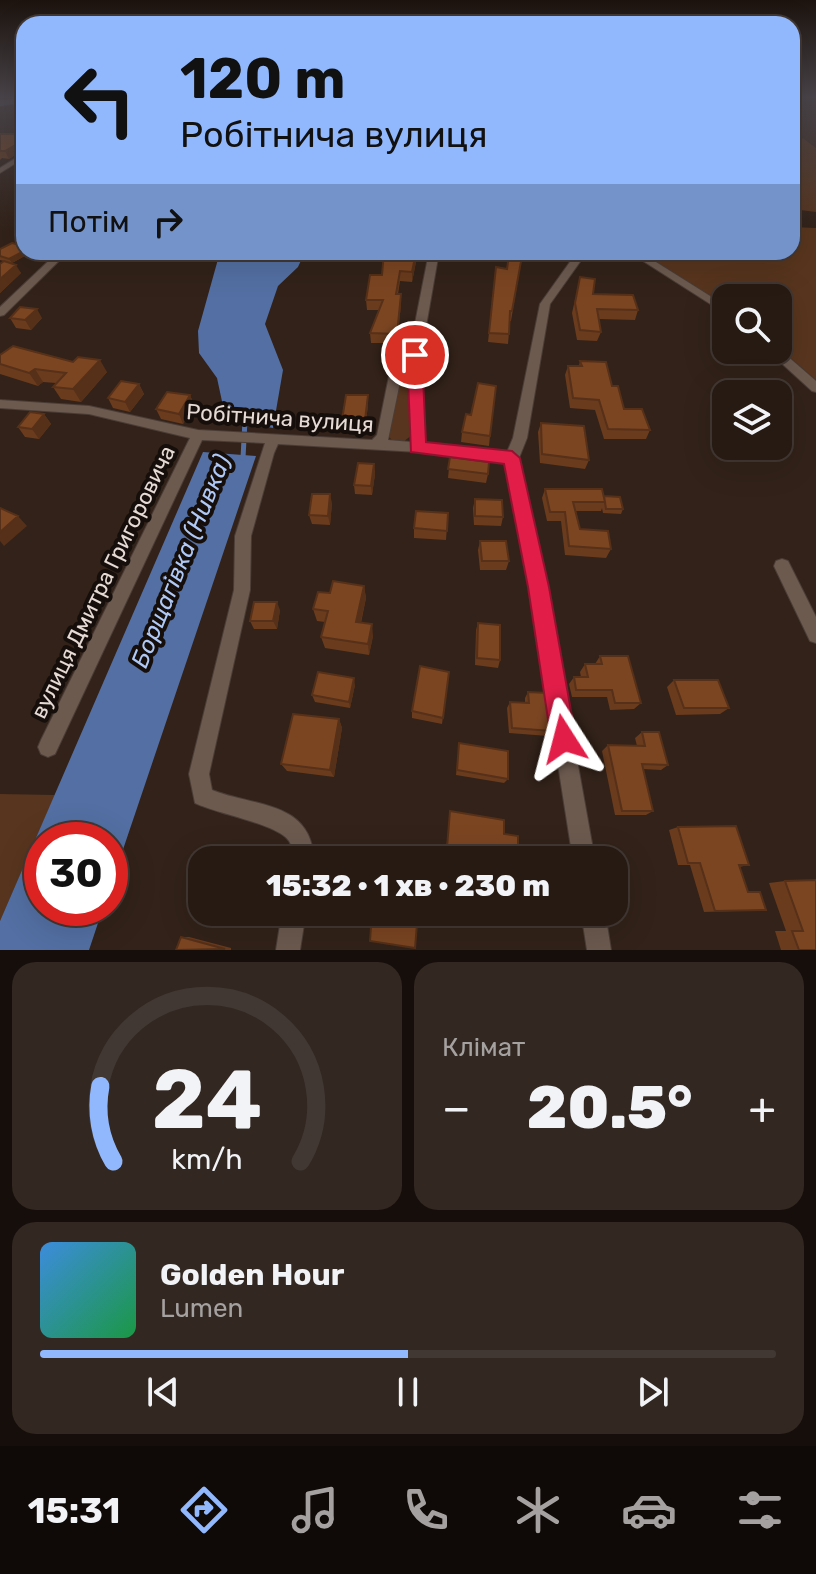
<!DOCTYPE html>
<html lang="uk">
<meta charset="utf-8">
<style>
:root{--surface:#261a13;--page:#322721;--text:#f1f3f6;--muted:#a4a1a0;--line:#423833;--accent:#91b8fd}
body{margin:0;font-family:Rubik,sans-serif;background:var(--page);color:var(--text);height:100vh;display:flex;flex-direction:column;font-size:30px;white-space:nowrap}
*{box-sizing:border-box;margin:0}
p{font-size:26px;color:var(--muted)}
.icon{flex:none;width:44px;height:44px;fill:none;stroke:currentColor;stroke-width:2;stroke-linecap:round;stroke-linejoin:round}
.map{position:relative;height:950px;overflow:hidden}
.side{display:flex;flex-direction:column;gap:12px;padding:12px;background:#150e0a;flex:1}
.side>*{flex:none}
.top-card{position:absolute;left:16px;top:16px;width:784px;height:244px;border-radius:24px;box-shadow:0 8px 32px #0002,0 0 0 2px var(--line);background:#91b8fd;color:#111;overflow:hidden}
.fabs{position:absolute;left:712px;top:284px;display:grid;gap:16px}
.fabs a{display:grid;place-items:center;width:80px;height:80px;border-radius:16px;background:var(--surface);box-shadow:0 8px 32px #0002,0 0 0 2px var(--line);font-size:40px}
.speed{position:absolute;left:24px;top:822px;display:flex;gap:16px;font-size:40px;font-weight:700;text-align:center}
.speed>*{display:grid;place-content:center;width:104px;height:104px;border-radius:50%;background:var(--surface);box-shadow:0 8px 32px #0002,0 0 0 2px var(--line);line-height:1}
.speed .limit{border:12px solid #d22;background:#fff;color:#111}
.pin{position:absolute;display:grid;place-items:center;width:68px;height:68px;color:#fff;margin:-34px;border:4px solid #fff;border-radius:50%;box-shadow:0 2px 8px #0007}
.me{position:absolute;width:88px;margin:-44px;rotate:351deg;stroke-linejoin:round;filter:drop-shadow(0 0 6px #0008)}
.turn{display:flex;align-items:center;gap:28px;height:168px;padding:0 32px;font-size:36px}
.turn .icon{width:104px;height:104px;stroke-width:2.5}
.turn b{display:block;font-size:56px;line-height:68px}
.then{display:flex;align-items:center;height:76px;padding:0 32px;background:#0003;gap:16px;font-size:30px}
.big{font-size:60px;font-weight:800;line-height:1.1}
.side .widget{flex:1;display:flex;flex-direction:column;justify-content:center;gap:12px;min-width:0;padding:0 28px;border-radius:24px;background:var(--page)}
.side .dial{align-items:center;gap:0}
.dial svg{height:208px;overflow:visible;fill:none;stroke:var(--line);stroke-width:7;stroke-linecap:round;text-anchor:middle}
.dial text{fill:var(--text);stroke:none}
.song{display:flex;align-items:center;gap:24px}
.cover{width:96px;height:96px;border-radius:12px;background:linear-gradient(135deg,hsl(210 70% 55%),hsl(140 70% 35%))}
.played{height:8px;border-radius:4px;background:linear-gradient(90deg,var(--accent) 50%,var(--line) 50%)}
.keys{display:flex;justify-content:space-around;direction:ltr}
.heat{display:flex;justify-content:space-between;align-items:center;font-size:44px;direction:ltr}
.side .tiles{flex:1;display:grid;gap:12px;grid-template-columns:1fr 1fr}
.widget:last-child{grid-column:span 2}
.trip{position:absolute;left:188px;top:846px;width:440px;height:80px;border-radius:24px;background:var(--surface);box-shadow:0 8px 32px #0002,0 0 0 2px var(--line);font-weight:800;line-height:80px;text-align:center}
.tabs{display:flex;height:128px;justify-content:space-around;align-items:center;background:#0f0a08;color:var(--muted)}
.tabs .icon{width:56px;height:56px}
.tabs .selected{color:var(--accent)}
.tabs b{font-size:36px;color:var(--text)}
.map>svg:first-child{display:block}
.built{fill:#3f2a1e}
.green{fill:#58351e}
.water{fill:#536fa3}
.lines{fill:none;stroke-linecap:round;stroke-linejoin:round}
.stream{stroke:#536fa3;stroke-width:5}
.street-casing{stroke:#4a3d36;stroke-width:2}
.primary-casing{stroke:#4a3d36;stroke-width:2}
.street{fill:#6c5a4f;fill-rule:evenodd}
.primary{fill:#5f74a3;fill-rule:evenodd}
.wall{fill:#6a3b1d}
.shaded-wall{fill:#563018}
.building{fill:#7b4522;stroke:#563018;stroke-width:2}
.route{fill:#e11d48;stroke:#92132f;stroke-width:2}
.labels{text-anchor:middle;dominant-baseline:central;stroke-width:8;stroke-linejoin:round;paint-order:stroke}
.street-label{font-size:22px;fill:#e5dad4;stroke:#150e0a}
.water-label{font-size:24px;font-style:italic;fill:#afc9f7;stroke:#150e0a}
</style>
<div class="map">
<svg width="816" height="950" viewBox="0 0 816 950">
<rect width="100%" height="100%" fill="#322219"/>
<path class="built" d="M792,98H816V148L792,129Z"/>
<path class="green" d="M803,138L816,148V212L792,209V143Z
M792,227L816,228V380L778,347V298H726V306L641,252H792Z
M410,363L412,435L403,442L393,441L388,436L398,376Z
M0,794L55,795L0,921Z"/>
<path class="water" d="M220,252H305L298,267L278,286L265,324L283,370L273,428L226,420L217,378L199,353L198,331Z
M203,452L256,456L110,888V840H42V908H103L89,950H0V921Z"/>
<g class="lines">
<path class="stream" d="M243,458L245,420"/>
<defs>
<path id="street" d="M24,153V158L0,173V168Z
M58,252H68L4,315L0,316V307Z
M429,252H439L421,355L425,443L507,452L513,438L540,304L577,252H587L550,304L527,438L519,458L546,587L595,860H573L530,587L506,462L418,452L278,444L274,453L251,536L250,590L209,774L212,790C254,807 311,800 314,860H292C292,853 293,847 289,841C278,824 217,814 195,803L189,774L234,590L235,536L265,443L202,440L55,754L48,757L41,754L38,747L41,740L190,438L89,414L0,408V400L89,406L198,430L372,440L377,435L389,376L409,354ZM410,368L411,442L388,440L401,377Z
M629,252H640L726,306V314Z
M778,348L816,381V392L812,391L767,350Z
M782,559L788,561L816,617V643L810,641L774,566L776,561Z
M282,912H306L300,950H276Z
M581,912H605L611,950H587Z"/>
<path id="primary" d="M24,98V102L0,106V100Z"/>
</defs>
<use href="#street" class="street-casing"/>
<use href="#primary" class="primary-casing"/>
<use href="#street" class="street"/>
<use href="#primary" class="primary"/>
</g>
<path class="wall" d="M24,128V155L22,150L9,159L2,158L0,160V134H14Z
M0,249L32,252L12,263L21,273L0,293V264L4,261L0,260Z
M418,252L412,282L400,281L398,294H401V304L397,343H371L370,333L379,310H367L366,300L382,275Z
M522,256L511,321H510L508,344L488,342L496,267L507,269Z
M580,277L593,294L638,310L635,320L599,319L601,332L597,341L577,340L572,313Z
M10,318H42L31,330L16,328Z
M0,355L107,372L81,402L61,399L53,387L56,383L43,382L38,386L0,374Z
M580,361L612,386L624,409L650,430L646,439H604L595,410L570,408L565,375L568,366H579Z
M139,384L144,394L130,412L113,408L108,398Z
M190,395L194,405L183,424L161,419L156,409Z
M368,395V405L365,430L343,429L342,420Z
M44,414L51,424L39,439L25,437L18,427Z
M541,423L589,460L585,469L540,463L538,432Z
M462,432L490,436L489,446L461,442Z
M450,457L488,474L486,483L448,478Z
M374,464L375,474L372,495L355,494L354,485Z
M545,489L604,496L623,509L621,514L603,513L602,508L601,511H576L580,529L611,549L606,558L565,555L561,521H547L542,498Z
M475,499L503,517L501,526L474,525L473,508Z
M332,503L330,525L312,524L309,515Z
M448,513L446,540L414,538V528Z
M480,541L509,561L506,570H480L478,550Z
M364,586L366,598L361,623L373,636L369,655L325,648L321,637L325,622L317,621L313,609L330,593Z
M280,610L277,629H254L250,621Z
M478,623L500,660L498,668L475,665L476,630Z
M600,656L641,703L634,709L610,710L607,697H572L569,684L574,677H581L580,672L585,664H595Z
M449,672L442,724L412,718V711Z
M674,680L729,708L720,714L676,715L667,687Z
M355,685L350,708L315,702L312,695Z
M528,692L552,731L548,736L509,733L507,708L510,702L525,703V698Z
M339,719L342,728L334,777L287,771L281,764Z
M642,732L668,765L661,770L643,769L653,811L646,815H615L602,751L608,745L637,746L635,738Z
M459,743L508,779L504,783L456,775Z
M450,811L504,834L518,860H445Z
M678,827L749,865L739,867L748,892L766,910L704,912L690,865H678L669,830Z
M785,881L816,950H781L775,931H786L769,883Z
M181,937H189L231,948V950H176Z"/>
<path class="shaded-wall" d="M19,143L22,150L9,159L5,151Z
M24,251V252H32L12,263L9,259Z
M416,252H418L412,282V272Z
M16,265L21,273L0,293V279Z
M401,294V304L397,343V334Z
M37,309L42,318L31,330L25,320Z
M100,360L107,372L81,402L73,389Z
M35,369L43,382L38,386L29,373Z
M139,384L144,394L130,412L125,402Z
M190,395L194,405L183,424L179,414Z
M368,395V405L365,430V420Z
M44,414L51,424L39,439L32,429Z
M374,464L375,474L372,495L371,486Z
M330,494L332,503L330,525L328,516Z
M18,516L27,526L4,546L0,541V532Z
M364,586L366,598L358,634L356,622Z
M277,602L280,610L277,629L273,621Z
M372,624L373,636L369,655L368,644Z
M354,678L355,685L350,708L349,702Z
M339,719L342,728L334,777L330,770Z"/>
<path class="building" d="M24,128V152H22L23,143H19L5,151H0V134H14Z
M12,243L24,246V251L9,259L0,256V249Z
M384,252H416L412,272L400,271L396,294H401L397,334L370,333L383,300H366L370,275H382Z
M509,255L522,256L512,311H510L509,334L489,333L496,267L507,269Z
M4,261L16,265L0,279V264Z
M580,277L595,279L593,294L633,295L638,310L597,309L601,332L580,330L575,303Z
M20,307L37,309L25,320L10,318Z
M13,346L73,362L78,357L100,360L73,389L53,387L66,373L35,369L29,373L0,364V355Z
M580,361L606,362L612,386H618L624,409H642L650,430L608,429L599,400L573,398L568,366H582Z
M121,381L139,384L125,402L108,398Z
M478,383L496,386L490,436L462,432L466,414L471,415Z
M167,392L190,395L179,414L156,409Z
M346,395H368L365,420H342Z
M30,412L44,414L32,429L18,427Z
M541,423L584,426L589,460L542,454Z
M450,457L489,462L488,474L448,469Z
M358,463L374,464L371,486L354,485Z
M545,489H602L605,502H573L580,529L608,531L611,549L569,546L565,512H550Z
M312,494H330L328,516L309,515Z
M604,496L620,497L623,509H606Z
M475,499L502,500L503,517L475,516Z
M0,508L18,516L0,532Z
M416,511L448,513L447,531L414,528Z
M480,541H506L509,561H482Z
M333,581L364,586L356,622L372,624L368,644L321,637L328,611L313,609L318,592L330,593Z
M254,602H277L273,621H250Z
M478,623L500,625V660L477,658Z
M600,656H628L641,703H615L612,690H576L574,677H588L585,664H602Z
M420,666L449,672L443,718L412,711Z
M318,672L354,678L349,702L312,695Z
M674,680H718L729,708H684Z
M528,692L548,693L552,731L512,728L510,702L529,703Z
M293,714L339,719L330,770L281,764Z
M642,732H659L668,765L642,764L653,811H622L608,745L645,746Z
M459,743L508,751V779L457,770Z
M450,811L504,820V834L518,836V860H446Z
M736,826L749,865H739L748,892H760L766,910L715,911L700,863H688L678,827Z
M816,880V950H799L792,931H803L785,881Z
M356,912H418L415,948L370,941L371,927L354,924Z
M181,937L225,949L176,950Z"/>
<linearGradient id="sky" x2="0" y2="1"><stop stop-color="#1c130e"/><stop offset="0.42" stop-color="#494449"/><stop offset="1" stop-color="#494449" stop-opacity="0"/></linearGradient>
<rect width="816" height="231" fill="url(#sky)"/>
<path class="route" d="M415,350L422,355L426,442L512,451L520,458L549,587L576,739L573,748L564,751L555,748L551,739L528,587L504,464L411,452L407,355Z"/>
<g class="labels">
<g class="street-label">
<text transform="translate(280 418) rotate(4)">Робітнича вулиця</text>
<text transform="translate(103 582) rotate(-64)">вулиця Дмитра Григоровича</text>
</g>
<g class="water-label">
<text transform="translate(181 561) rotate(-68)">Борщагівка (Нивка)</text>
</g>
</g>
</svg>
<div class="fabs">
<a><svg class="icon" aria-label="search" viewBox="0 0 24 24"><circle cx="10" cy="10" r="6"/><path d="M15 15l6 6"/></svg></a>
<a><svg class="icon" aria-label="layers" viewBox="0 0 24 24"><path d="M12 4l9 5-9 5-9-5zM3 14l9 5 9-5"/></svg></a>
</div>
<div class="speed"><div class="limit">30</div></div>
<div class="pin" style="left:415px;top:355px;background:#d93025"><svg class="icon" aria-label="arrive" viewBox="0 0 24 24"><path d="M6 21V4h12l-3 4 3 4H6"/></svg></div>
<svg class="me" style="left:564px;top:739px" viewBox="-20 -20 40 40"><path d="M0-17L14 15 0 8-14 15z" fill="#e11d48" stroke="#fff" stroke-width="4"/></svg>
<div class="trip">15:32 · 1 хв · 230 m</div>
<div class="top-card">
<div class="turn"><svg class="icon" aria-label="left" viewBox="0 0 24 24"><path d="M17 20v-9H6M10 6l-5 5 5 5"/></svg><div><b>120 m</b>Робітнича вулиця</div></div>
<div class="then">Потім<svg class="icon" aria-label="right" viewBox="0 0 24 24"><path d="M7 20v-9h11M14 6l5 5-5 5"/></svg></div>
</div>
</div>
<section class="side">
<div class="tiles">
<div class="widget dial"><svg viewBox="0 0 100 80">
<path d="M14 69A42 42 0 1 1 86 69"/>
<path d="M14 69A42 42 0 0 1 9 40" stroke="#91b8fd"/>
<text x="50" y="56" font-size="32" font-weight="700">24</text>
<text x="50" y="72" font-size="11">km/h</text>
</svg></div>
<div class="widget"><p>Клімат</p>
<div class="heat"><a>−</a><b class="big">20.5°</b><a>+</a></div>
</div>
<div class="widget">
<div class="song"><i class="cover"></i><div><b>Golden Hour</b><p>Lumen</p></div></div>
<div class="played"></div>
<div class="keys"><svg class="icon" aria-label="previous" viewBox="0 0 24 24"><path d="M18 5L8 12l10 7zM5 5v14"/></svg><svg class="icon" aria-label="pause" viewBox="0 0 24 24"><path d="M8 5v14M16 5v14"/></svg><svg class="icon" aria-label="next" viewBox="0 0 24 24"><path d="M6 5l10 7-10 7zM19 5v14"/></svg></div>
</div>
</div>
</section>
<nav class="tabs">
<b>15:31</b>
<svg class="icon selected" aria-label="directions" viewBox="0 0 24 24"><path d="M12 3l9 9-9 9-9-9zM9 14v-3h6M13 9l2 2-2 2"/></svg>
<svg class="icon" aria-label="music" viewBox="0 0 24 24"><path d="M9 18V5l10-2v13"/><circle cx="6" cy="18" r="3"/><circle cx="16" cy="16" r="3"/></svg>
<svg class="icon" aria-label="phone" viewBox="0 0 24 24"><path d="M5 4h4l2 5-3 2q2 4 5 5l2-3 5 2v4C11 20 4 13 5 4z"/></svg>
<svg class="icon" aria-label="climate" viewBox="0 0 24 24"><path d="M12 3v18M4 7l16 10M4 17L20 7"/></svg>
<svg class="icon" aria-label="car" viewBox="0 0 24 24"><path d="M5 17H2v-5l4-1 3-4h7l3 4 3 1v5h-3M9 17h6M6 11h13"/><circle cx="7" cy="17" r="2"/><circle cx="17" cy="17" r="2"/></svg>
<svg class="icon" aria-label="filters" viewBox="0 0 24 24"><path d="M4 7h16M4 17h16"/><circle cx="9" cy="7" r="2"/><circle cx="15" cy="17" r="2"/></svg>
</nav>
